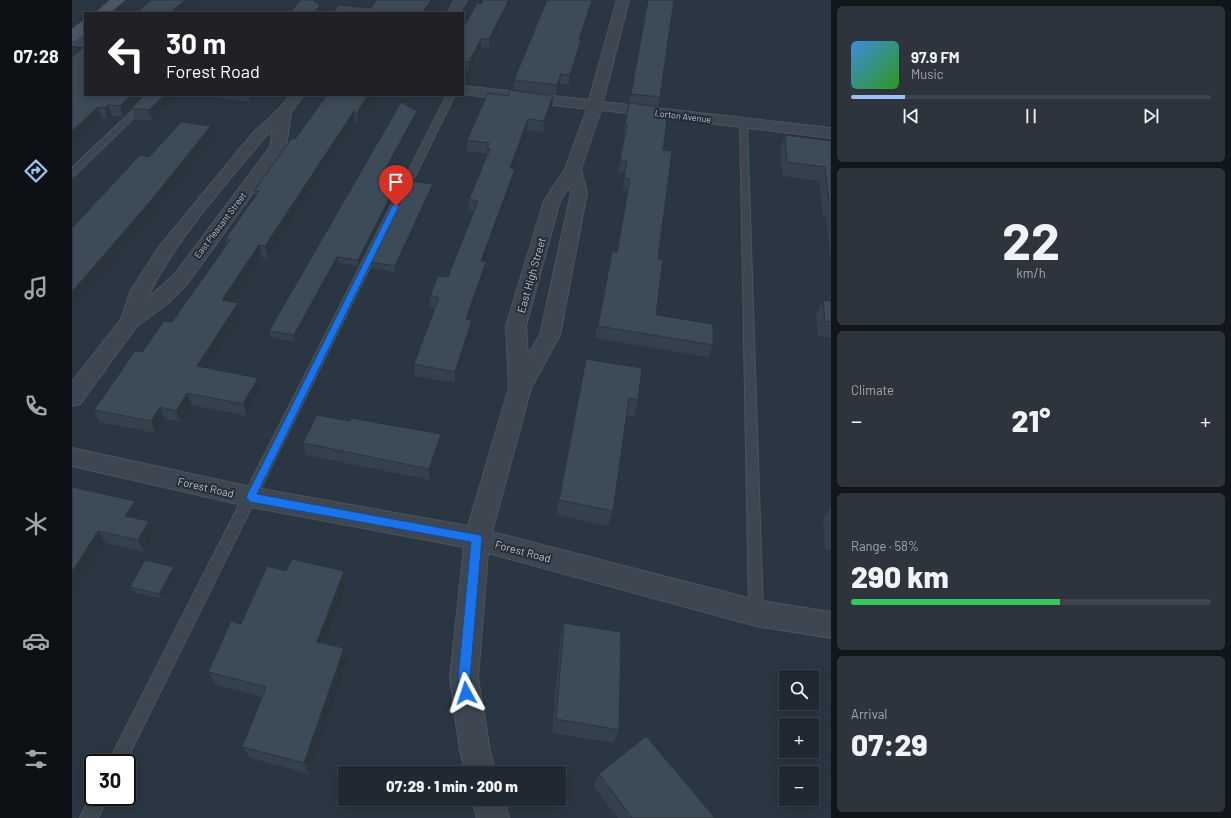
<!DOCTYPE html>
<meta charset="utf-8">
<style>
:root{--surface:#202831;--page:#2d343d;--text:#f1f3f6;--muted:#a2a6ab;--line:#3d444d;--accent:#9dc2ef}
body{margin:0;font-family:Barlow,sans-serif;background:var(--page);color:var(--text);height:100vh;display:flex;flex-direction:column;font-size:15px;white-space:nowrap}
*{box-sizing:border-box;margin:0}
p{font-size:13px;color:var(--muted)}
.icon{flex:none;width:22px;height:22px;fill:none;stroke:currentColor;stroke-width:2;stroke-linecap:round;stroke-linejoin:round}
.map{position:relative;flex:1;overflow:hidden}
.sheet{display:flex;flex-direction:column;gap:6px;padding:6px;background:#12161b;width:400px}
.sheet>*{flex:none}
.hud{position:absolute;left:12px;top:12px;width:380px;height:84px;border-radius:0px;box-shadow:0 2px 10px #0003,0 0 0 1px var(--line);background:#202124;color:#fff;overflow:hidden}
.buttons{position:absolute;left:707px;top:670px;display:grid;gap:8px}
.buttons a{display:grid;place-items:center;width:40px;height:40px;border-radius:0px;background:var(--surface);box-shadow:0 2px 10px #0003,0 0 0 1px var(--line);font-size:20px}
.speed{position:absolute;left:12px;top:754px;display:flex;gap:8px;font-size:20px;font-weight:700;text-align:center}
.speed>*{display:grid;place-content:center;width:52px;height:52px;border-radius:50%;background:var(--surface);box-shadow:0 2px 10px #0003,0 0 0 1px var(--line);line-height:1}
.speed .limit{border:2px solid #111;border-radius:6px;background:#fff;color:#111}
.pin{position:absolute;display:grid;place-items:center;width:34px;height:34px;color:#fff;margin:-41px -17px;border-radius:50% 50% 50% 0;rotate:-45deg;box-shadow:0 0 4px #0007}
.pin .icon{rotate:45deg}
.me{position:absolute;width:44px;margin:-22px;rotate:355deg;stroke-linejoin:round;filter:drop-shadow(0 0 3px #0008)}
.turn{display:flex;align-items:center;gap:14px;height:84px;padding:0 16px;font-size:18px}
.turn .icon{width:52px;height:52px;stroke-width:2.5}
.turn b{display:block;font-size:28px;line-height:34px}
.big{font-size:30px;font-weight:800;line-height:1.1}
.sheet .card{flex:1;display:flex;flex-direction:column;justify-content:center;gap:6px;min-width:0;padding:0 14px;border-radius:6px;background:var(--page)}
.sheet .dial{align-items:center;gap:0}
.dial b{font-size:52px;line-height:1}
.song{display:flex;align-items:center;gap:12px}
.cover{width:48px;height:48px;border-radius:6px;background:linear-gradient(135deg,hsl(210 70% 55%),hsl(110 70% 35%))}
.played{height:4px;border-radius:2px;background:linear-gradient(90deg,var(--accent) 15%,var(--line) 15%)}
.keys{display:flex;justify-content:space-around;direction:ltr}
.heat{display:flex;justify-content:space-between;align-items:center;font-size:22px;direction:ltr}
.charge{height:6px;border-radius:3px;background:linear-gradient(90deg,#34c759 58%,var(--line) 0)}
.trip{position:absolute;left:266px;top:766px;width:228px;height:40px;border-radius:0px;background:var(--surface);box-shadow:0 2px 10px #0003,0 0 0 1px var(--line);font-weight:800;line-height:40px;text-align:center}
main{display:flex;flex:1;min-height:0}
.tab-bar{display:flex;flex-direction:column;width:72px;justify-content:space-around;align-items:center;background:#0d1014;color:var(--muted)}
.tab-bar .icon{width:28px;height:28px}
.tab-bar .selected{color:var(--accent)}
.tab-bar b{font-size:18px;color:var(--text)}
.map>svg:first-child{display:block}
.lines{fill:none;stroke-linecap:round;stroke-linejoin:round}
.service-casing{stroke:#4b535e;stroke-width:2}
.minor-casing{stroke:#4b535e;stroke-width:2}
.secondary-casing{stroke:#4b535e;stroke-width:2}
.service{fill:#3e4751;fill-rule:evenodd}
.minor{fill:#3e4751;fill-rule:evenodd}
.secondary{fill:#4d5764;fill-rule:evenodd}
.wall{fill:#34404b}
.shaded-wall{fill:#2b343d}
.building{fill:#3d4a57;stroke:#2b343d}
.route{fill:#1a73e8;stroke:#114b97}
.labels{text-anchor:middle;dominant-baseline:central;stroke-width:4;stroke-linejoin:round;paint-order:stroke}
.far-street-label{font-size:9px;fill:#bbc3cb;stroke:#232c37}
.street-label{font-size:11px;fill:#bbc3cb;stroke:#232c37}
</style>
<main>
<nav class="tab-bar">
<b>07:28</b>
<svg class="icon selected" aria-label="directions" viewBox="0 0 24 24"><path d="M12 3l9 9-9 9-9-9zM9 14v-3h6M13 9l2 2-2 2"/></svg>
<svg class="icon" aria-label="music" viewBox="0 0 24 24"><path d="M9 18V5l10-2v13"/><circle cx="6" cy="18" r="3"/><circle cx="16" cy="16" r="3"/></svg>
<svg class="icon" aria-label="phone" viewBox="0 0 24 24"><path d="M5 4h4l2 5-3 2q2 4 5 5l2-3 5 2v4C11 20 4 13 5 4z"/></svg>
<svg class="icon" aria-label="climate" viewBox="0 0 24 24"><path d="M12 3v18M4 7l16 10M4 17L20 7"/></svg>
<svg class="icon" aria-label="car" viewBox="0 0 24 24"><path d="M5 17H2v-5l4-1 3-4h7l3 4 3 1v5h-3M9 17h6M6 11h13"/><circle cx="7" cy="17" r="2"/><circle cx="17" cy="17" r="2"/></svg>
<svg class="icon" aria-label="filters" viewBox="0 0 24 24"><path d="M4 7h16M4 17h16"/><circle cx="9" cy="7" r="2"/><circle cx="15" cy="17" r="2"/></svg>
</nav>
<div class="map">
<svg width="759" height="818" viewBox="0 0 759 818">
<rect width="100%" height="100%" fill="#2a3641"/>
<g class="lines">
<defs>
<path id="service" d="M77,95H85L3,175L0,176V168Z
M375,95H383L53,763H36Z
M668,121L675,123L691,613L689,618L684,620L679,618L677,613Z
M21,791V797H36L26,818H8Z"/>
<path id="minor" d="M383,0H395L387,13H375Z
M545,0H557L531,102L759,128V138L529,110L509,169L515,193L488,335L459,388L420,532L684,600L759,612V638L684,626L416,553L406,678L418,751L424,773H394L388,751L378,678L392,547L179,507L0,466V448L179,487L396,526L437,388L434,326L472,201L493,169L515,109L391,94V86L517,100ZM497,187L499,193L468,335L456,355L454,326L488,201Z
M0,36L13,38V46L0,44Z
M218,95H232L219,112L214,147L212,150L116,283L96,303L65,326L8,404L0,406V382L49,319L59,290L87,247L181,133L207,109ZM201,130L198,147L102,275L76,298C80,286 87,276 93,266C121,220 158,180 191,139Z
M400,799H432L437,818H405Z"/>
<path id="secondary" d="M39,0H52L37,13H24Z
M13,22V32L5,40L0,41V30L9,23Z"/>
</defs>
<use href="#service" class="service-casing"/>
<use href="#minor" class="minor-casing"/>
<use href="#secondary" class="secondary-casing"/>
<use href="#service" class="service"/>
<use href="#minor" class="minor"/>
<use href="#secondary" class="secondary"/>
</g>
<path class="wall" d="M411,0H440L417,48L409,47L397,71L391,70V28Z
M475,0H522L509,41L508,50L497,85L488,84L484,95L442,90V80Z
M576,0L594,55L585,118L591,150L584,315L641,345L636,357L523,338L540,252H545L556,190H550L553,173L546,172L553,136L551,135Z
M0,57L13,95H106L81,121L63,119L60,109L51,117L40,116L36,119L30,118L0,146Z
M133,95H184L178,102L133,96Z
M305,95L286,124L283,122L196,258L190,257L160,302L166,303L169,315L135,368L186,378L189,390L175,416L120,405L109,422L93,419L84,433L28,422L22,410L70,352L100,322L155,245L153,239L183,197L182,191L223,139Z
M436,96H481L480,106L471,132L455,130L441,169L442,180L413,261L414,262L413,273L397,319L400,331L383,383L342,376V364L363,308L358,307V296L376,277L402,211H397V199L414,157L415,154L395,151V140Z
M345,117L313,177L327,186L286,266L266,263L223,342L198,337L197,331Z
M713,135L759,141V263L754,217L751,216L747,181L710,176L708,150Z
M361,184V190L323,272L299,268L298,262Z
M751,300L759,301V338L746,336L744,315Z
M514,359L566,400L562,417L554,415L541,511L536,526L484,515Z
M278,421L369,434V446L358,480L234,455L231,443Z
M0,487L63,501L69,513L66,519L83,533L72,552L34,543L0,596Z
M759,507V550L753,549L751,519Z
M214,571H272L275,586L254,644L276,662L237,774L178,758L170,747L190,697L144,685L136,672L169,624Z
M105,572L91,599L62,592L58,587Z
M492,623L547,730L541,743L480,733L488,638Z
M527,774L643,818H546L521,786Z"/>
<path class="shaded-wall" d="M113,0H127L112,13L100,11Z
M359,0H365L357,13H350Z
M437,0H440L417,48V39Z
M520,0H522L509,41L508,50L497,85L498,75L507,40Z
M248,6L249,13H242Z
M409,39V47L397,71V62Z
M489,74L488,84L484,95L485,85Z
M60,95H75L59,108L60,109L51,117L48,106Z
M93,95H106L81,121L77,110Z
M176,95H184L178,102Z
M296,95H305L286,124L285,113Z
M481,96L480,106L471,132L472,121Z
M36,105L40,116L36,119L33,108Z
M26,107L30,118L0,146V131Z
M282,111L283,122L196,258L193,246Z
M345,111V117L309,183V177Z
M456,119L455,130L438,179V168Z
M139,126L142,138L80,216L0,311V292Z
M443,169L442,180L409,272V261Z
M327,179V186L286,266V260Z
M361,184V190L323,272V266Z
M187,245L190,257L153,312L150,300Z
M265,257L266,263L223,342L222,335Z
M414,262L413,273L394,330V319Z
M166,303L169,315L129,378L125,366Z
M400,320V331L383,383V372Z
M186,378L189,390L175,416L171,404Z
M115,393L120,405L109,422L104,411Z
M88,407L93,419L84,433L79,421Z
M369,434V446L358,480L357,469Z
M63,501L69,513L60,528L53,516Z
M77,521L83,533L72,552L66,540Z
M26,531L34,543L0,596V572Z
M102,567L105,572L91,599L87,594Z
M272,571L275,586L249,656L245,642Z
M272,648L276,662L237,774L232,763Z"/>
<path class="building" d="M79,0H113L100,11L114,13H64Z
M229,0H241L248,6L242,13H217Z
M305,0H359L350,13H260L267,5L299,8Z
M411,0H437L417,39H409L397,62L391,61V28L405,3L409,4Z
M475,0H520L507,40H509L498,75L489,74L485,85L442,80Z
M576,0H602L594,55L588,97L559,94Z
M13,46V95H60L48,106L36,105L33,108L26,107L0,131V57Z
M438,90L481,96L472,121L456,119L438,168L443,169L409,261L414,262L394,319L400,320L383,372L342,364L367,297L358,296L366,276L376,277L406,201L397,199L418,149L415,148L417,143L395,140L416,93L436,96Z
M73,95H93L77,110L59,108Z
M255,95H296L285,113L282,111L193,246L187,245L150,300L166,303L125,366L186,378L171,404L115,393L104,411L88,407L79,421L22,410L63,351L70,352L92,321L100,322L158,240L153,239L187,191H182L219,139H223Z
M329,102L345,111L309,177L327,179L286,260L265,257L222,335L197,331Z
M557,103L587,107L585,118L595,119L591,150L600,151L586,259H591L584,315L641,324V345L526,326L540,252H545L558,179L552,178L555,161L548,160L555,124H553Z
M109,122L139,126L76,204L0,292V228L68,155L77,157Z
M713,135L759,141V202H757L753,167L715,162Z
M339,181L361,184L323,266L298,262Z
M751,300L759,301V322L753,321Z
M514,359L570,368L566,400L557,398L541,511L487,500Z
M245,415L278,421L279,418L369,434L357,469L231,443Z
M0,487L63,501L53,516L77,521L66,540L26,531L0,572Z
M220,559L272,571L245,642L272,648L232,763L170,747L194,687L136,672L159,621L169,624L195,566L214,571Z
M73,560L102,567L87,594L58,587Z
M492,623L549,632L547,730L484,719Z
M574,736L643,818H560L527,774Z"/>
<path class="route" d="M324,204L327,206L185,494L408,535L410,538L398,678L400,693L398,697L394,699L390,697L386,678L399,542L178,502L174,497L320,206Z"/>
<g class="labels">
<g class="far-street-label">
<text transform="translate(611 116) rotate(7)">Lorton Avenue</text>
<text transform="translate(148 225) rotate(-53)">East Pleasant Street</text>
</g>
<g class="street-label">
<text transform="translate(459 275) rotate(-74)">East High Street</text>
<text transform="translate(134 487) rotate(13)">Forest Road</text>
<text transform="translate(451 551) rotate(15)">Forest Road</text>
</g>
</g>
</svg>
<div class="buttons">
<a><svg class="icon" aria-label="search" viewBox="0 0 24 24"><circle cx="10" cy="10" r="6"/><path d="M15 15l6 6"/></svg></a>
<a>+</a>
<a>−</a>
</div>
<div class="speed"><div class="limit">30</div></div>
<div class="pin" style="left:324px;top:206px;background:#d93025"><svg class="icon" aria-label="arrive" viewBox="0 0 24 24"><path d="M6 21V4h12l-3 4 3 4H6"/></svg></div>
<svg class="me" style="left:394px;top:693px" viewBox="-20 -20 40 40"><path d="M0-17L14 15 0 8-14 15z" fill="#1a73e8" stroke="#fff" stroke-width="4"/></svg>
<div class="trip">07:29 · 1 min · 200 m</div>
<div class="hud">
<div class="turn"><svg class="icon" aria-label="left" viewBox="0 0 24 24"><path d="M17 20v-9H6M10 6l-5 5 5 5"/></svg><div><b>30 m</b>Forest Road</div></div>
</div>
</div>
<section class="sheet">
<div class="card">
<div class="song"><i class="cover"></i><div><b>97.9 FM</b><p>Music</p></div></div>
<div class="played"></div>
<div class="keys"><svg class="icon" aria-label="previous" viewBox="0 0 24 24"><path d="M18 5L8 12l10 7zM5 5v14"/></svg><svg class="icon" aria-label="pause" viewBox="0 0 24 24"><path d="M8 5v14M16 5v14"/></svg><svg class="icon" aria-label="next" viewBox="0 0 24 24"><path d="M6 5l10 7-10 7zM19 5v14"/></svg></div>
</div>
<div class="card dial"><b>22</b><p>km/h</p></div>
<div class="card"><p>Climate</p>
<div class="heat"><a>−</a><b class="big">21°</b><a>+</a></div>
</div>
<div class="card"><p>Range · 58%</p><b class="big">290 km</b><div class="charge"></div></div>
<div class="card"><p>Arrival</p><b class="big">07:29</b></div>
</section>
</main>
